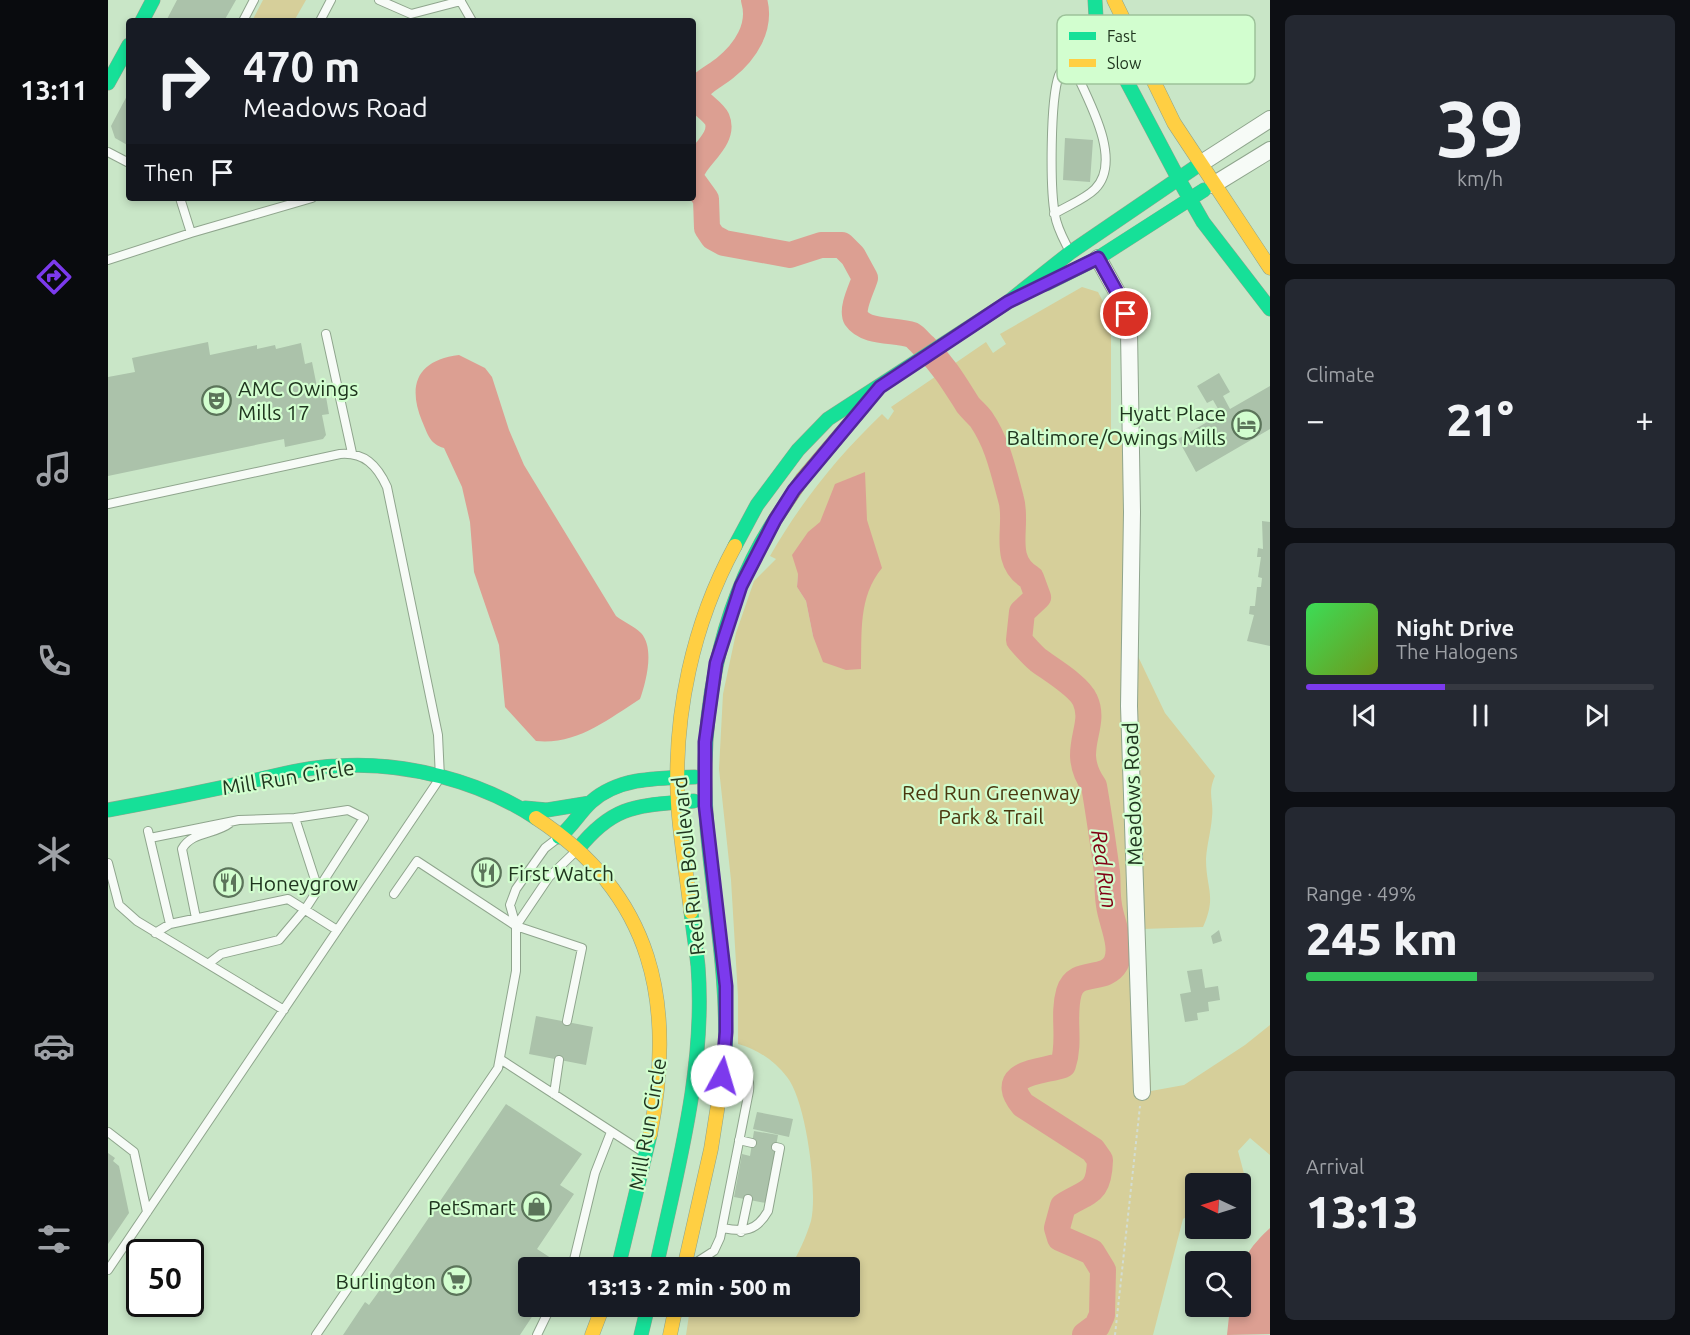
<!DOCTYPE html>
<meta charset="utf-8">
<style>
:root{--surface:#171b24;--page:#242831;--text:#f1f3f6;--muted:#9ea1a6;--line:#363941;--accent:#7c3aed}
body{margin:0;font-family:Ubuntu,sans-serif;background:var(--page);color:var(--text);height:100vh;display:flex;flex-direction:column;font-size:22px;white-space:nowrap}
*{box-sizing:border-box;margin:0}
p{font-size:20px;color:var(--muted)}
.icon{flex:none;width:33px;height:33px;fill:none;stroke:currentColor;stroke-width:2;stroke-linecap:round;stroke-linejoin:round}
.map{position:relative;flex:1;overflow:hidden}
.drawer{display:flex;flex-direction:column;gap:15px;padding:15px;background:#0d0f14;width:420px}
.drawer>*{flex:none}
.top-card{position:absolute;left:18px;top:18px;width:570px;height:183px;border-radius:6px;box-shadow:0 3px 9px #0003;background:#171b24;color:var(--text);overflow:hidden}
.needle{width:39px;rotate:274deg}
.tools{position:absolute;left:1077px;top:1173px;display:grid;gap:12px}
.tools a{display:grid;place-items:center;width:66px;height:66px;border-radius:6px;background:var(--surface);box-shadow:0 3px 9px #0003;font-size:30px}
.speed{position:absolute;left:18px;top:1239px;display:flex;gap:12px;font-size:30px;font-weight:700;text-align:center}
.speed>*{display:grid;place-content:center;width:78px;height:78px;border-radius:50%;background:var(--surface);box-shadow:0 3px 9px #0003;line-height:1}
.speed .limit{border:3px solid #111;border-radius:9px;background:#fff;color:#111}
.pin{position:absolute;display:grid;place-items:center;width:51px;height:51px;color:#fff;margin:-26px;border:3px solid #fff;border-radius:50%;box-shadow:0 2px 6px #0007}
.me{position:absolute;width:66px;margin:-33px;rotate:6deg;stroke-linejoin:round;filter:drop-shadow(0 0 4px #0008)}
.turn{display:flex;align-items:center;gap:21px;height:126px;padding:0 18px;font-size:27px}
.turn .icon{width:78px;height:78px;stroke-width:2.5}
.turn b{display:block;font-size:42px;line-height:51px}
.then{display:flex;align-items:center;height:57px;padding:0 18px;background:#0003;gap:12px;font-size:22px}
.big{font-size:45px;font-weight:800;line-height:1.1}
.drawer .card{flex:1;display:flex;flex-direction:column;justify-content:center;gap:9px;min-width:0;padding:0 21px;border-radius:9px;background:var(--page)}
.drawer .dial{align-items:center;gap:0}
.dial b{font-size:78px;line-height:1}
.song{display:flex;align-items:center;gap:18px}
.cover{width:72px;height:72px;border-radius:9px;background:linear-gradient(135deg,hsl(130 70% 55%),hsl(80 70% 35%))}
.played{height:6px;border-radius:3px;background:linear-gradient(90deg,var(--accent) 40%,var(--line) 40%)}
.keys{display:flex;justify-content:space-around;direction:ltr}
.heat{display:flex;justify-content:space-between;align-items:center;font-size:33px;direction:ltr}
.charge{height:9px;border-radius:4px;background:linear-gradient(90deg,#34c759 49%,var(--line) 0)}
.trip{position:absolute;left:410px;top:1257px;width:342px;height:60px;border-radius:6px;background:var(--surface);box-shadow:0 3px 9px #0003;font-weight:800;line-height:60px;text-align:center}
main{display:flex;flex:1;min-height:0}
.menu{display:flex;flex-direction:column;width:108px;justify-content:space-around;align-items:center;background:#090b0e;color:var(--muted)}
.menu .icon{width:42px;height:42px}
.menu .current{color:var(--accent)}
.menu b{font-size:27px;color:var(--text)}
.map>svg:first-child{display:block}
.green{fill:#d6cf9a;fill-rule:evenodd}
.water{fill:#dc9f92}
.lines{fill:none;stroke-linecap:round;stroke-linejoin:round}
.river{stroke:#dc9f92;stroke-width:26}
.building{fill:#abc2aa}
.lane-casing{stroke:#8fa58d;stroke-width:10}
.street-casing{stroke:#8fa58d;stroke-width:18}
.fast-casing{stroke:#8fa58d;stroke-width:15}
.slow-casing{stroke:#8fa58d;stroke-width:15}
.path{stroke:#d3ddd2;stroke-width:2;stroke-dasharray:3 3;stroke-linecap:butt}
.lane{stroke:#f7fbf7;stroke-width:8}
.street{stroke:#f7fbf7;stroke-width:16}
.fast{stroke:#16e098;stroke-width:14}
.slow{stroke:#ffcf43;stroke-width:14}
.route-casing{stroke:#51269a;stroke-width:15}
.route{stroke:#7c3aed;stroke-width:10}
.labels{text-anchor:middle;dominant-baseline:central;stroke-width:4.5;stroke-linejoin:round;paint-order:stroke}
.poi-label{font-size:21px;fill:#20361f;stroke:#d2fecf;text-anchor:start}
.street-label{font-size:21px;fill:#20361f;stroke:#d2fecf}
.park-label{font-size:21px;fill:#4a370f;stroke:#d2fecf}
.water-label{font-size:22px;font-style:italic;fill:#800014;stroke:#d2fecf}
.key{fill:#d2fecf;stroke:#9dc29a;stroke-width:1.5}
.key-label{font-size:16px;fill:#20361f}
</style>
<main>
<nav class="menu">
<b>13:11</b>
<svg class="icon current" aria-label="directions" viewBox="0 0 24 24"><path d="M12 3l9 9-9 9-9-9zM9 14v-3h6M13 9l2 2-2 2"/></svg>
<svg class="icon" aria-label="music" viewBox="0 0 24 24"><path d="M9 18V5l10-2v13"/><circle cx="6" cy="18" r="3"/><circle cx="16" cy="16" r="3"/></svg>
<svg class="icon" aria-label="phone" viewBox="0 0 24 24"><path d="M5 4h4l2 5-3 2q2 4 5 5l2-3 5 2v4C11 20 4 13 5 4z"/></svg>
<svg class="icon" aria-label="climate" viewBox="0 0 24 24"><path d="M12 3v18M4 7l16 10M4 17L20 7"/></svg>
<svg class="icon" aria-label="car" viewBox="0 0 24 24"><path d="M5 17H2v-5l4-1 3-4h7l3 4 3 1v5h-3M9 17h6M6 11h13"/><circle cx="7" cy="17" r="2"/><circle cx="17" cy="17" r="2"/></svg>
<svg class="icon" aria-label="filters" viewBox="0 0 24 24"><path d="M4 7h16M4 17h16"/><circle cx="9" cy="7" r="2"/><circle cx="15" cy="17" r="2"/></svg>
</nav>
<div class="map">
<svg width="1162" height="1335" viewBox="0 0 1162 1335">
<rect width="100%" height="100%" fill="#c9e6c7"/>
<path class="green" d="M155,0H198L186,21H144Z
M974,287L990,292L1000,311L1003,325V430L1018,431L1026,648L1057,713L1107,776C1099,794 1106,800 1104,817C1103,831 1099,844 1098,859C1098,889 1109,896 1095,927L1034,929L1037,1039H1041L1043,1091L1076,1085L1137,1045L1162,1025V1155L1142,1138L1130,1151L1138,1181L1133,1184H1088L1087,1211L1075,1219L1045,1335H578L581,1315L602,1313L616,1307L741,1306V1268L682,1267C691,1253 698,1237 703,1221C710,1192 698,1100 679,1077C667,1061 649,1049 630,1044V996L623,880L611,769L615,694L628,633L646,581L668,559L662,556C693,502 729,457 774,414L780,420L786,411L783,407L878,342L885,353L898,344L892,334ZM690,574L721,664L705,636L698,601L689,587Z"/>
<path class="water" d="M351,355L377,368L384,377L401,430L416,465L508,616C516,622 526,626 533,633C547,648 538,682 532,699C499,720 469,745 428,741L397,707L391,645L366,572L362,522L354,487L336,448C322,444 320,435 314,421C299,384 310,360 351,355Z
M757,472L759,520L774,568C750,597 754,633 753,669L738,670L715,662L705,636L698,601L689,587L690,574L684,555L700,532L712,522L727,484Z
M1162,1228V1334L1119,1335L1122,1307L1132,1306C1132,1267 1132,1256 1162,1228Z"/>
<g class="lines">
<path class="river" d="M585,169C592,154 617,138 609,119C605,111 592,104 586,95C592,82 606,77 617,68C637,52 654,27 646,0
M585,181L598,199L599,228L605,237L616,243L682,255L713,245H734L745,256L757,278C754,288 743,309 748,318C759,334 788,329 804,335C808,337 813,344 817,347C837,367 846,383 860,405C864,410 869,414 873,419C890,444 895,470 903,499C911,525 892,560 923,578L930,597L914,612L911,640C917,647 923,654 930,660C942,669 971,686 977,700C990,728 960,749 986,786C991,814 995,843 999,872C1000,883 999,894 1001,905C1003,922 1016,946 1008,963C997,983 968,968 961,992C954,1016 963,1041 955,1065C936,1072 887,1071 915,1105L985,1150L992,1160C991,1194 981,1190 955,1206L949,1228L952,1238L984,1252L995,1270L994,1315L989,1326L977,1335"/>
</g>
<path class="building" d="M69,0H128L116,21H58Z
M21,92V146L7,138L3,126Z
M957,138L985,140L982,182L955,180Z
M100,342L102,355L149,345V349L167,345L168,349L193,343L197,364L204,362L209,387L216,385L221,414L214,415L218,435L215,439L177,447L176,439L0,476V377L27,372L24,358Z
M1111,373L1122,392L1115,396L1122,409L1162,386V429L1088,472L1070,439L1113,414L1105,400L1099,403L1089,386Z
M1154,521L1162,522V646L1139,641L1146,615L1141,614L1142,606H1147L1149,587H1153L1154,578L1150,577L1153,557H1149L1150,548L1155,549Z
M1111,930L1114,941L1105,944L1103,936Z
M1094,969L1097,988L1110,986L1112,1000L1100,1002L1101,1011L1089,1013L1090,1020L1077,1022L1072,994L1083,992L1079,971Z
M428,1016L485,1027L478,1065L421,1054Z
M398,1104L474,1154L452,1185L466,1194L429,1249L452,1264L449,1268H420V1306H431L412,1335H235L257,1302L261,1305L269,1294Z
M649,1112L685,1119L681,1137L645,1129Z
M646,1131L670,1135L658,1203L626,1197L634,1154L642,1156Z
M0,1153L7,1158L5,1161L11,1166L21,1213L0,1244Z"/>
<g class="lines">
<defs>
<path id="lane" d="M271,0L303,14L353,1
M352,0L364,21
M135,21L146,0
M212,21L223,0
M0,152L21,163
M72,198L83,233L204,198
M946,214C959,206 977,199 987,189C1017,159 976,93 963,62L996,45
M961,250C955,238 949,228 947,215C942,189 942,100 951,75C953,70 958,66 963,62
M0,260L83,233
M218,334L244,453
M0,504L232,454C256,452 269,465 279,487L330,735L332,778L0,1270
M40,831L62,924
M42,838L131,820L187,818
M0,863L11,905L29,921L176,1010
M286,894L309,861L408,926L474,948L459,1021
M88,918L74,849C84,831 107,835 122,823
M408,926L441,877L467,852
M47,933L62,924L180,899L229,930
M100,964L113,954L171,940L198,908L256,818L240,810L187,818L210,889
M392,1059L535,1152
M446,1094L451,1060
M0,1132L26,1152L39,1212
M631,1140L644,1143
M614,1228C636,1232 648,1232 660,1211L672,1148L668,1147
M633,1232L640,1199
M581,1267L606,1251L612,1238L641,1091C643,1074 635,1066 619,1060
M464,1268L487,1173L503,1132
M208,1335L390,1068L408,971V926L402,905L408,889L437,848L450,838
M429,1335L443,1306"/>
<path id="street" d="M1092,164L1162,119
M1105,185L1162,150
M990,258L1010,294L1021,332L1024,512L1021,706L1034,1092"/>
<path id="fast" d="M987,0L988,17L999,44L1070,178L1095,222L1162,309
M34,21L45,0
M0,83L21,45
M938,284L990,258L1096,190
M627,546L649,505L690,450L720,419L900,302L963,252L1092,164
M417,808L439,810L482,803
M0,810C49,801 99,791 148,780C174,774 201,767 228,766C296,761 372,781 428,818
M451,837C464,827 471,813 483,802C511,777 551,778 587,777
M470,849C507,803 531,806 586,801
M617,1060C621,982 606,906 599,828C590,722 609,608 668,518
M510,1268L542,1135
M548,1268C569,1170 598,1068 590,966C588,948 585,930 583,912
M533,1335L540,1306"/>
<path id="slow" d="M1006,0L1066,123L1162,268
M668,518L695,478L757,405
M428,818C546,895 568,1004 542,1135
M583,912C579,876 572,839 570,803C565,715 585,623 627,546
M576,1268L603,1149L617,1060
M484,1335L495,1306
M562,1335L568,1306"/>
</defs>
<use href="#lane" class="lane-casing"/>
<use href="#street" class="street-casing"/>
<use href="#fast" class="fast-casing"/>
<use href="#slow" class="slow-casing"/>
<path class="path" d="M1007,1335L1032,1106"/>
<use href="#lane" class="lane"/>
<use href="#street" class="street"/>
<use href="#fast" class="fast"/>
<use href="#slow" class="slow"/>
</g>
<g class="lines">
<defs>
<path id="route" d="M614,1076L618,1032V986L597,806V742L608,663L633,586L667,520L686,490L772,387L900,302L990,258L1010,294L1018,314"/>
</defs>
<use href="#route" class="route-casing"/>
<use href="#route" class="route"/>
</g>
<defs>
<symbol id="theatre-ring" viewBox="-11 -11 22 22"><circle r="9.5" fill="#d2fecf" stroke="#5b745a" stroke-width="1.5"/><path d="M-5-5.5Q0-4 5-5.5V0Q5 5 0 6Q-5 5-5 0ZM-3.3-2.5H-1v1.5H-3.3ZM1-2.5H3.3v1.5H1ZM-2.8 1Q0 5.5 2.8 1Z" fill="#5b745a"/></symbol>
<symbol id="hotel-ring" viewBox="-11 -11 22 22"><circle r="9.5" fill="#d2fecf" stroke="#5b745a" stroke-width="1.5"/><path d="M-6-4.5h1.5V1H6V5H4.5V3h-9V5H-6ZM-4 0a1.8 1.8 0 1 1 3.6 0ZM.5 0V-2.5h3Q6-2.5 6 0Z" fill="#5b745a"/></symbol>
<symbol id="restaurant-ring" viewBox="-11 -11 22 22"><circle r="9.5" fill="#d2fecf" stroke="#5b745a" stroke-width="1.5"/><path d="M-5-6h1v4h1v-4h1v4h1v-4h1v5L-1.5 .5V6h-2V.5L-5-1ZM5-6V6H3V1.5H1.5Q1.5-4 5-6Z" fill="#5b745a"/></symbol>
<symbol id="shop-ring" viewBox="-11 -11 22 22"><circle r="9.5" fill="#d2fecf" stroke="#5b745a" stroke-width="1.5"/><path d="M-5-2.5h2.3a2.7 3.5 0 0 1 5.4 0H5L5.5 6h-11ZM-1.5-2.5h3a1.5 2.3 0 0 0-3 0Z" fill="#5b745a"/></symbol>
<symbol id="supermarket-ring" viewBox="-11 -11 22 22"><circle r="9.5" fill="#d2fecf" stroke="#5b745a" stroke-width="1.5"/><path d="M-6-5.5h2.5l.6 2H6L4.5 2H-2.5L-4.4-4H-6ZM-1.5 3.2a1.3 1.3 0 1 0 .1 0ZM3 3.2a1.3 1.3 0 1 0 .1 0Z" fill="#5b745a"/></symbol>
</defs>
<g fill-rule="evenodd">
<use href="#theatre-ring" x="92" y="384" width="33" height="33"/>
<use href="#hotel-ring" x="1122" y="408" width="33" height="33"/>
<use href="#restaurant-ring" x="362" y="856" width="33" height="33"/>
<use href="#restaurant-ring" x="104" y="866" width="33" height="33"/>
<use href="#shop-ring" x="412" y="1190" width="33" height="33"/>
<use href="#supermarket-ring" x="332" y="1264" width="33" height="33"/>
</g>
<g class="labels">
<g class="poi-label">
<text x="130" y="388">AMC Owings<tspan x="130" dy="24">Mills 17</tspan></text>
<text x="1118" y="413" text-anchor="end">Hyatt Place<tspan x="1118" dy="24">Baltimore/Owings Mills</tspan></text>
<text x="400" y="873">First Watch</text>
<text x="141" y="883">Honeygrow</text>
<text x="408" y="1207" text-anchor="end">PetSmart</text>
<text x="328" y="1281" text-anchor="end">Burlington</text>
</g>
<g class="street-label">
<text transform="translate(180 777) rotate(-9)">Mill Run Circle</text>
<text transform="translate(1024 794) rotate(-92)">Meadows Road</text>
<text transform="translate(580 866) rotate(-96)">Red Run Boulevard</text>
<text transform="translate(539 1124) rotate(-80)">Mill Run Circle</text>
</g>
<g class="park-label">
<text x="883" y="792">Red Run Greenway<tspan x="883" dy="24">Park &amp; Trail</tspan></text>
</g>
<g class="water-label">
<text transform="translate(997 869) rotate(82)">Red Run</text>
</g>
</g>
<rect x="949" y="15" width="198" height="69" rx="9" class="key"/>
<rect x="961" y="32" width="27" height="8" fill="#16e098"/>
<rect x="961" y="59" width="27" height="8" fill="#ffcf43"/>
<g class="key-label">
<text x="999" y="42">Fast</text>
<text x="999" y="69">Slow</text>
</g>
</svg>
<div class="tools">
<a><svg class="needle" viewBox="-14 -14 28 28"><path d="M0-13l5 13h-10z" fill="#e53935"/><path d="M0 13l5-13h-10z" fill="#9ea1a6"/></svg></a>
<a><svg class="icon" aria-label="search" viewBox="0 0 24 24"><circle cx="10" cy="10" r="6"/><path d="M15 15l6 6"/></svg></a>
</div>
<div class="speed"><div class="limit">50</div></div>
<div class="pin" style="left:1018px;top:314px;background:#d93025"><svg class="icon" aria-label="arrive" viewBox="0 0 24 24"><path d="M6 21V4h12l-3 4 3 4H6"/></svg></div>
<svg class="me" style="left:614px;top:1076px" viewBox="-20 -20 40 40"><circle r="19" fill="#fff"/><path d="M0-13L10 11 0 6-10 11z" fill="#7c3aed"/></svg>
<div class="trip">13:13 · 2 min · 500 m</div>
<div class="top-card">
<div class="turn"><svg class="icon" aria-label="right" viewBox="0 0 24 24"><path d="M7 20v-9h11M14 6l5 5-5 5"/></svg><div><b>470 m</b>Meadows Road</div></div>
<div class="then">Then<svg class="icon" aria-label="arrive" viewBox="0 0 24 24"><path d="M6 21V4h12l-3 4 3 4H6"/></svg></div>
</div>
</div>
<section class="drawer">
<div class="card dial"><b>39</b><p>km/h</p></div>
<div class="card"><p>Climate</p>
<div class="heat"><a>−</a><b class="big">21°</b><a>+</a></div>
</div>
<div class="card">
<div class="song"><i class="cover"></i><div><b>Night Drive</b><p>The Halogens</p></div></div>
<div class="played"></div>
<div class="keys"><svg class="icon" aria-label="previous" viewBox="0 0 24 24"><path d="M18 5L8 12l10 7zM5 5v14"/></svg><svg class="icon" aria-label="pause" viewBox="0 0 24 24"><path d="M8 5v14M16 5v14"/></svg><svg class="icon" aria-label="next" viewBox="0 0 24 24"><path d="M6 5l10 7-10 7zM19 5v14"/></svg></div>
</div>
<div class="card"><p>Range · 49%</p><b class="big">245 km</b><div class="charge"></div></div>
<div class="card"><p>Arrival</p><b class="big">13:13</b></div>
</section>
</main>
